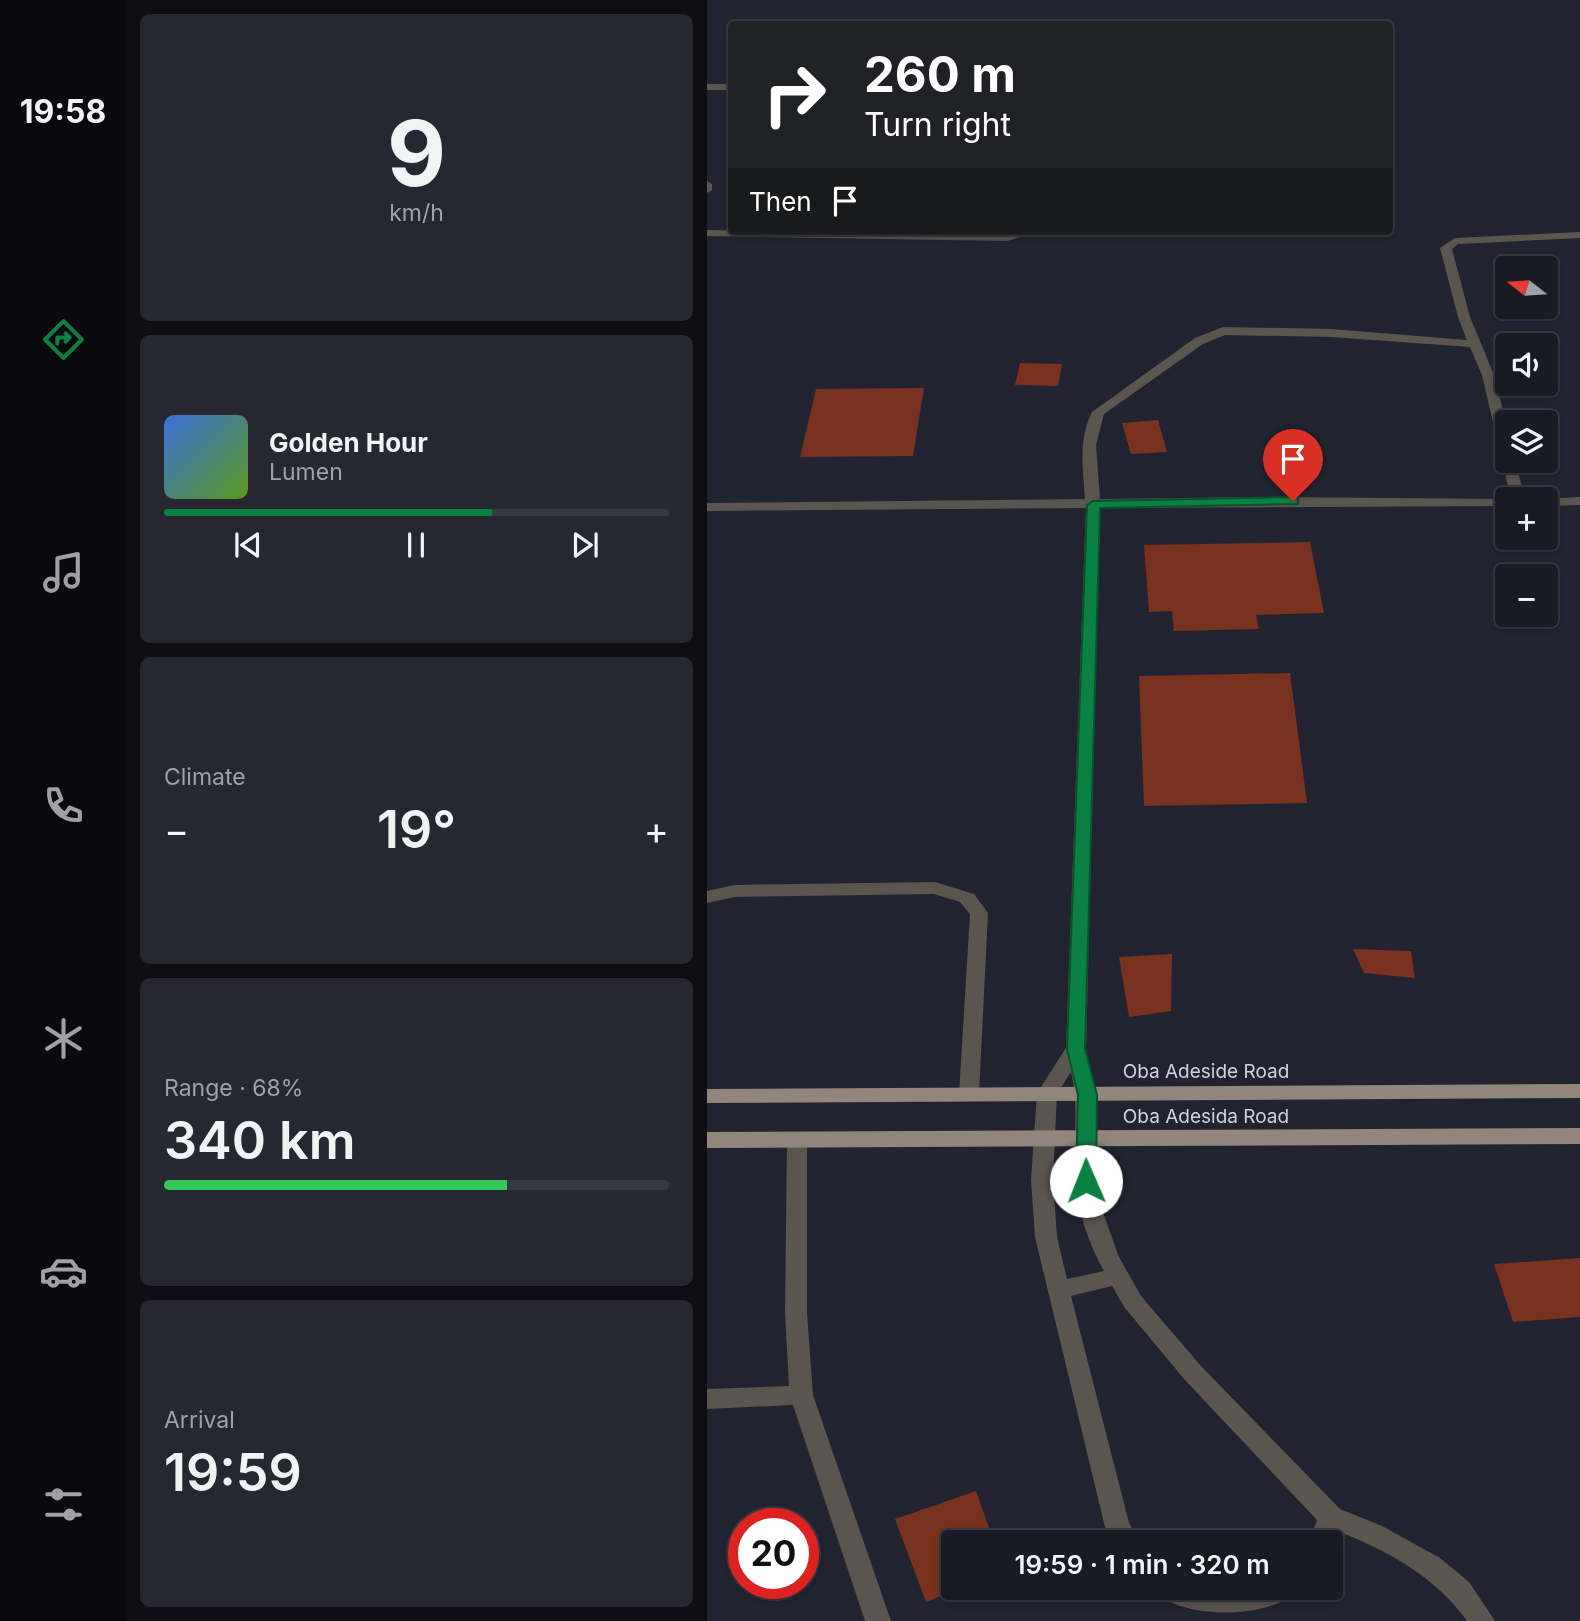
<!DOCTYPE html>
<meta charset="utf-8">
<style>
:root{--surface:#191a24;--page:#262731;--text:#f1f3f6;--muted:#9fa1a6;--line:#373841;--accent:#0b8043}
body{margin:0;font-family:Inter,sans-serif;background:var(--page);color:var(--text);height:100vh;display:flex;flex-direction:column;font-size:26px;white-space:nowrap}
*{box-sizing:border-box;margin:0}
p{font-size:23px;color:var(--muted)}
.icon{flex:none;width:38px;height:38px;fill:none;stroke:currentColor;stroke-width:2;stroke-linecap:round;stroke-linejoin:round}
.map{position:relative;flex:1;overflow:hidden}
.panel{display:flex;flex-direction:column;gap:14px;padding:14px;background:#0e0e14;width:581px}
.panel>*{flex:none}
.guide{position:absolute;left:21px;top:21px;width:665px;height:214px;border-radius:7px;box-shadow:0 4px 10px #0003,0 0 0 2px var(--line);background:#202124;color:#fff;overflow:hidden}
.needle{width:46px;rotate:287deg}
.controls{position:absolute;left:788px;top:256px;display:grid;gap:14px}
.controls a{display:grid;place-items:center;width:63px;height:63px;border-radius:7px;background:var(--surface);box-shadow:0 4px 10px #0003,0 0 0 2px var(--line);font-size:35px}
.speed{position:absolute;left:21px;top:1508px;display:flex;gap:14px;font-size:35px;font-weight:700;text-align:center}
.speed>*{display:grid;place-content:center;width:91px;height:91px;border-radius:50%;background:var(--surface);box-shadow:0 4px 10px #0003,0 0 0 2px var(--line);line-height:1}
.speed .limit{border:10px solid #d22;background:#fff;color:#111}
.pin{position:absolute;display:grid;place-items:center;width:60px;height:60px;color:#fff;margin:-72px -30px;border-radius:50% 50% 50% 0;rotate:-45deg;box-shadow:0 0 7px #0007}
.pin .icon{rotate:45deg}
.me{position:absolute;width:77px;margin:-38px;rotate:359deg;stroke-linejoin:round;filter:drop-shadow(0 0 5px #0008)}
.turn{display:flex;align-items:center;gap:24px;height:147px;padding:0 21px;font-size:32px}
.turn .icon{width:91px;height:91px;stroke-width:2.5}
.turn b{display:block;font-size:49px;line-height:60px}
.then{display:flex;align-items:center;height:66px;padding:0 21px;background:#0003;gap:14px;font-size:26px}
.big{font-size:52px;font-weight:600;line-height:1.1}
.panel .card{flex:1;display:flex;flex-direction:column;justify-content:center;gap:10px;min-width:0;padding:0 24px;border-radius:10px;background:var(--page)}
.panel .dial{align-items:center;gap:0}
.dial b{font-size:91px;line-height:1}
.song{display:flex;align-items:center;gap:21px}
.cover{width:84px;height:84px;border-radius:10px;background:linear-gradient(135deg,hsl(220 70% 55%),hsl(90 70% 35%))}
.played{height:7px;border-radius:4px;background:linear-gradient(90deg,var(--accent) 65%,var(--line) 65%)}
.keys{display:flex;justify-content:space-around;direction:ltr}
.heat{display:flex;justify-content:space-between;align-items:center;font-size:38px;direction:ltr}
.charge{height:10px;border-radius:5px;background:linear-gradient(90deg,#34c759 68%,var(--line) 0)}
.trip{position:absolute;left:234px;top:1530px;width:402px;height:70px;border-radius:7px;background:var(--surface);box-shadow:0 4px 10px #0003,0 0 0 2px var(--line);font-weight:600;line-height:70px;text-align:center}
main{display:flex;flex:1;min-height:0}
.dock{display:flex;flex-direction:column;width:126px;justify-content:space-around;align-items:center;background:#0a0a0e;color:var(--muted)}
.dock .icon{width:49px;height:49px}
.dock .on{color:var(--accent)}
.dock b{font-size:32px;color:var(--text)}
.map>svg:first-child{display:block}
.building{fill:#793120}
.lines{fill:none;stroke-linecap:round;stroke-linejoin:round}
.minor{fill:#5b5550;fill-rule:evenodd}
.major{fill:#92857c;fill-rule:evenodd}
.route{fill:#0b8043;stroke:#07532c;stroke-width:2}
.labels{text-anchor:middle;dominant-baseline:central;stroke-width:7;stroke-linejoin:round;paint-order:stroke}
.street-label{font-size:19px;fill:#d0d2db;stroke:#212330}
</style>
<main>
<nav class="dock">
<b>19:58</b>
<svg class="icon on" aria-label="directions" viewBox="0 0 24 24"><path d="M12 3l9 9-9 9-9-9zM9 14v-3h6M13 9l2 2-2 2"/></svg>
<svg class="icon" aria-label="music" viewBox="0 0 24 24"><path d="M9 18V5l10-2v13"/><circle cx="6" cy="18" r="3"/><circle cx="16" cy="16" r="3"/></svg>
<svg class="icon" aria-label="phone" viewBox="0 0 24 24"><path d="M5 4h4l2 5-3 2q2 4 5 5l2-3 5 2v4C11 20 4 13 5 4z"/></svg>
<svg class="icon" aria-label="climate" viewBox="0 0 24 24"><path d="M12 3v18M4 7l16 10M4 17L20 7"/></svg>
<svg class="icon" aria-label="car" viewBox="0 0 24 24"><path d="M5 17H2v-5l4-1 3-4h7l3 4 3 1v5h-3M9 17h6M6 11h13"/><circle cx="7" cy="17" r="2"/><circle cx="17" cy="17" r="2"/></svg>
<svg class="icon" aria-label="filters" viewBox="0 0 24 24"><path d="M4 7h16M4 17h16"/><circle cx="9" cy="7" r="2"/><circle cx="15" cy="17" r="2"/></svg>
</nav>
<section class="panel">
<div class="card dial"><b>9</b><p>km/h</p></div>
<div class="card">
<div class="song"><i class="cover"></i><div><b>Golden Hour</b><p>Lumen</p></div></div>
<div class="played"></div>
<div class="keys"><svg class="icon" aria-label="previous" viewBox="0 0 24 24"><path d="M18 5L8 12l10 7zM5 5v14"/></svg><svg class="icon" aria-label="pause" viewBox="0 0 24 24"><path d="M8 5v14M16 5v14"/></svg><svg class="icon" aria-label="next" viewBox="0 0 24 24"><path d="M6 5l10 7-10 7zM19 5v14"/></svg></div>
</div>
<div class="card"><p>Climate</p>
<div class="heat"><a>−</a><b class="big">19°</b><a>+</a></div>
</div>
<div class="card"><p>Range · 68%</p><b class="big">340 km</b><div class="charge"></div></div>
<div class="card"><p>Arrival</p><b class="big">19:59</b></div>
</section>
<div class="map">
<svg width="873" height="1621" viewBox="0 0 873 1621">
<rect width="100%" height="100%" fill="#212330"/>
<path class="building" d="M313,363L355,364L351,386L308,385Z
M217,388L206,456L93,457L109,389Z
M451,420L460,452L424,454L415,423Z
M603,542L617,613L549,615L552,629L467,631L465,611L442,612L437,545Z
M583,673L600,803L437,806L432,676Z
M646,949L704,951L708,978L657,973Z
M465,954L464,1011L422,1017L412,957Z
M873,1258V1317L806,1322L787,1264Z
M269,1491L287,1542H247V1591L219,1602L188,1519Z"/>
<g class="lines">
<path class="minor" d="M0,84H24V90H0Z
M0,181L5,184V190L0,193Z
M0,230L300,235L335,231L300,241L0,236Z
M873,232V238L751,244L745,249L763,317L787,375L800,426V460H808L818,499H800V506L393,508L379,1049L390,1095V1181L395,1210L412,1257L434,1296L494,1366L633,1509L675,1526L733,1558L762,1582L788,1621H760C728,1576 682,1552 631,1531L625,1548V1542H602L610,1520L478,1380L418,1308L405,1286L364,1296L422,1523L433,1542H407L398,1527L328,1237L324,1180L330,1093L359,1048L379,508L0,511V503L378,499C376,469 371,440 385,412L488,338L516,327L624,329L760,340L751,317L733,248L748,238ZM518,335L624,337L763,347L775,375L804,499L559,497L393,499L389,445L397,414L496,344ZM364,1072C373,1109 365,1145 368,1182C371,1211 382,1245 397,1271L360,1279L350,1237L346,1180L350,1094Z
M873,497V505L838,506V499H834Z
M228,882L267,894L281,913L272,1094L269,1099L262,1101L255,1099L252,1094L263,914L253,902L227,894L27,897L0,903V891L27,885Z
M90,1132L97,1135L100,1140V1313L106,1395L184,1621H158L86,1405L0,1409V1389L82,1386L78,1313L80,1140L83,1135Z
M445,1587H476L514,1598L556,1591L561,1587H592C571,1621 466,1621 445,1587Z"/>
<path class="major" d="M873,1084V1098L0,1103V1089Z
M873,1128V1144L0,1148V1132Z"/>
</g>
<path class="route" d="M586,497L591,498V504L393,508L378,1049L390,1095L389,1181L386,1186L379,1188L372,1186L369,1181L371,1095L360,1049L380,505L386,501Z"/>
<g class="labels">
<g class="street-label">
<text x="499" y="1071">Oba Adeside Road</text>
<text x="499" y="1116">Oba Adesida Road</text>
</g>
</g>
</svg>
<div class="controls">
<a><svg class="needle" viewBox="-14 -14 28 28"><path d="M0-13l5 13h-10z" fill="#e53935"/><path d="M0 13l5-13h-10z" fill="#9fa1a6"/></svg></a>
<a><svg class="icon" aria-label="sound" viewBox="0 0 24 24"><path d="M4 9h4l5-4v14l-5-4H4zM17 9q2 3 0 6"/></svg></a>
<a><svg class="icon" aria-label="layers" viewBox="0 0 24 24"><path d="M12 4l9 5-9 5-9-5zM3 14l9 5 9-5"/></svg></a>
<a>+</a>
<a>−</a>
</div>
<div class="speed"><div class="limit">20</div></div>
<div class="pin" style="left:586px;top:501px;background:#d93025"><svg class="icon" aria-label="arrive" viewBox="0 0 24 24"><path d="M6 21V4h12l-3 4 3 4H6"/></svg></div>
<svg class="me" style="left:379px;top:1181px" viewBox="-20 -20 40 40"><circle r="19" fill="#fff"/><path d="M0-13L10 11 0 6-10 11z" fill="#0b8043"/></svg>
<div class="trip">19:59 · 1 min · 320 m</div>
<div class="guide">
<div class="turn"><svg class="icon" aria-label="right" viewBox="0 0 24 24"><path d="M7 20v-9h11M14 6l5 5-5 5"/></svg><div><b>260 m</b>Turn right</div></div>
<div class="then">Then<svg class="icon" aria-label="arrive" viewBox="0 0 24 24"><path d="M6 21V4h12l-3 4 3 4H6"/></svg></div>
</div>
</div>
</main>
